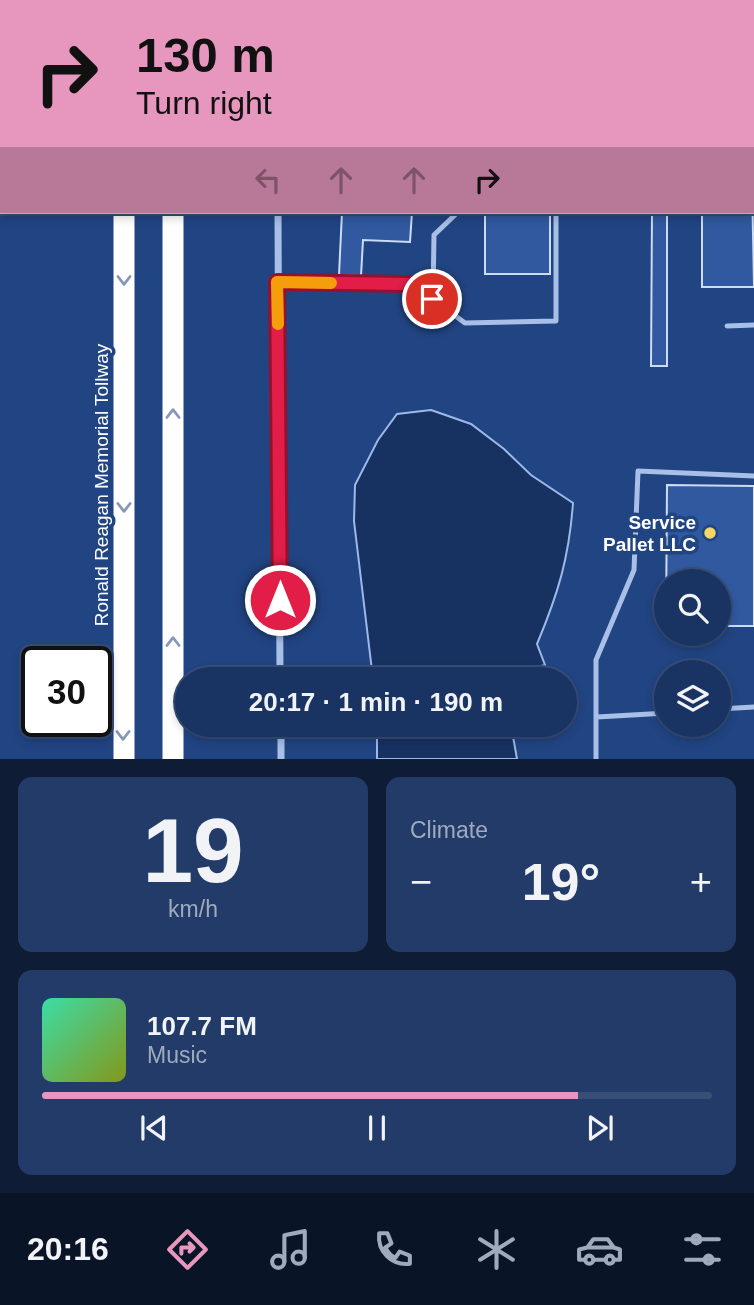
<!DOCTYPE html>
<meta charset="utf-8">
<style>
:root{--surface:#193362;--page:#223b68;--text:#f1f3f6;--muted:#9faabe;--line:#374e77;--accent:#e797bd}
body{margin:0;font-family:Helvetica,sans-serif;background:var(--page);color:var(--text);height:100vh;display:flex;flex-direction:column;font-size:26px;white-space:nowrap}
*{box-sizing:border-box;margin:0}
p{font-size:23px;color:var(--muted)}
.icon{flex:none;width:38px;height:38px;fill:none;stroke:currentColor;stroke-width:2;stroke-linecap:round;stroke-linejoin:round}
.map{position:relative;height:759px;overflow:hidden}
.panel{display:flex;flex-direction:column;gap:18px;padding:18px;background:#0e1c36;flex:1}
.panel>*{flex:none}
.banner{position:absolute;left:0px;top:0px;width:754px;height:214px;box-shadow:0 4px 10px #0003,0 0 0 2px var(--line);background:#e797bd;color:#111;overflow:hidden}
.tools{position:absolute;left:654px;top:569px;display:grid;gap:14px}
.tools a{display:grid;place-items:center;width:77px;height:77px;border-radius:50%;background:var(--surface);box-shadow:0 4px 10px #0003,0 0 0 2px var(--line);font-size:35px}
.speed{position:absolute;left:21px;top:646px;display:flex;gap:14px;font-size:35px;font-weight:700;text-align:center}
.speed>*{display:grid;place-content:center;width:91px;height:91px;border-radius:50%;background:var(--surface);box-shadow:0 4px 10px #0003,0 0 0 2px var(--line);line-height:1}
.speed .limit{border:4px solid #111;border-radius:10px;background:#fff;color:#111}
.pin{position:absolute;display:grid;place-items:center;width:60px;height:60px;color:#fff;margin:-30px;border:4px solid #fff;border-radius:50%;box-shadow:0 2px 7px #0007}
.me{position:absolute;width:77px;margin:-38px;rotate:0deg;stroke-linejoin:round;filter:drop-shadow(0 0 5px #0008)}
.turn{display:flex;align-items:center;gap:24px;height:147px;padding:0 21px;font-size:32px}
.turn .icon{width:91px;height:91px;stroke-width:2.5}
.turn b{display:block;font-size:49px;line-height:60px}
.lanes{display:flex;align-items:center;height:66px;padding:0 21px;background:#0003;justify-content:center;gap:35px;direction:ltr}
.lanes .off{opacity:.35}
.big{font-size:52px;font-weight:600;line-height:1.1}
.panel .card{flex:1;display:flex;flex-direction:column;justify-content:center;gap:10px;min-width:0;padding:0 24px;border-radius:14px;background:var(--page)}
.panel .dial{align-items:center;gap:0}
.dial b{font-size:91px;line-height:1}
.song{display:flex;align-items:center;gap:21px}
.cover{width:84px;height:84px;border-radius:10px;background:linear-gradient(135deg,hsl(160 70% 55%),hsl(70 70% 35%))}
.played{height:7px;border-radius:4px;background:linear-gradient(90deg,var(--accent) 80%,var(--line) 80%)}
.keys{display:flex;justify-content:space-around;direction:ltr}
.heat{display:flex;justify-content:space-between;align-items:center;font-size:38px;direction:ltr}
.panel .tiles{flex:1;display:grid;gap:18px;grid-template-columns:1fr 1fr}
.card:last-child{grid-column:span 2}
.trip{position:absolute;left:175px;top:667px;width:402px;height:70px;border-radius:35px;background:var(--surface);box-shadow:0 4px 10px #0003,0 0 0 2px var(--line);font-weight:600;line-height:70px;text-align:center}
.dock{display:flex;height:112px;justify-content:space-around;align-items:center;background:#0a1427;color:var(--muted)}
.dock .icon{width:49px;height:49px}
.dock .active{color:var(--accent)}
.dock b{font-size:32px;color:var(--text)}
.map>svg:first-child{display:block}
.water{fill:#173161;stroke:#9bb9e9;stroke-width:2}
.building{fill:#31599f;stroke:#ccdbf6;stroke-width:2}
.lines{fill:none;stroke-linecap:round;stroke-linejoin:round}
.service{stroke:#a8c0e8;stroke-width:5}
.minor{stroke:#a8c0e8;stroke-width:7}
.motorway{stroke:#fff;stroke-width:21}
.oneway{stroke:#8598ba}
.route-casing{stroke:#92132f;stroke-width:18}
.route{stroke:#e11d48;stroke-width:12}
.slow{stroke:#f59e0b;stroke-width:12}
.poi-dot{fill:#f5d769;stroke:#214482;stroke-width:2.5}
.labels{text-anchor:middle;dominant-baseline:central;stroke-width:7;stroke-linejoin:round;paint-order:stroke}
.street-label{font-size:19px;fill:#fff;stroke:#214482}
.poi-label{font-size:19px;font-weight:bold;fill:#fff;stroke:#214482;text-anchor:end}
</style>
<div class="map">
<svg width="754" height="759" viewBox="0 0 754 759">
<rect width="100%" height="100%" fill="#214482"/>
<path class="water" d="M431,410L471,424L504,449L531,475L573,503C569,558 558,594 537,644L545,665L527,669L522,679H373L354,521L355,485L378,440L397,414Z
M377,725H511L517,759H377Z"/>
<path class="building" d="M352,0H490L352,2Z
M595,0H754V36L752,2Z
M752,180L754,287H702V212H752Z
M342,212H412L410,242L363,240L361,276L339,275Z
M485,212H550V274H485Z
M652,212H667V366H651Z
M667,485L754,486V626H719V581H667L666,625Z"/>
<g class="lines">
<path class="service" d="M528,2V0
M752,62H754
M277,282L407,284L416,287L465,323L556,321V212
M433,298L434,235L458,212
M727,326L754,325
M719,709L754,707
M597,717L667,713
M596,759V660L634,570L638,471L754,476"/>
<path class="minor" d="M277,0V2
M752,124H754
M278,212L280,679
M281,724V759"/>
<path class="motorway" d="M124,0V2
M173,0V2
M124,759V212
M173,759V212"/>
</g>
<defs><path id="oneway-chevron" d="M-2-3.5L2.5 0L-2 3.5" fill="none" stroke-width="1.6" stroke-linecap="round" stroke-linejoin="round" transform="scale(1.75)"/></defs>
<g class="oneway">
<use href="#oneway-chevron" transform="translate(124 280) rotate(90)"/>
<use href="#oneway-chevron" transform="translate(173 414) rotate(-90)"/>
<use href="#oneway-chevron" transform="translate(124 507) rotate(90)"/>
<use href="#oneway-chevron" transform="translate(173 642) rotate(-90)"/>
<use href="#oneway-chevron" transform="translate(123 735) rotate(90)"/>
</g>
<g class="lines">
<defs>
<path id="route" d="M280,600L277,282L407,284L416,287L432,299"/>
</defs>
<use href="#route" class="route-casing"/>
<use href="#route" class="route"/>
<path class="slow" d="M278,324L277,282L331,283"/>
</g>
<circle class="poi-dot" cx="710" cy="533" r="7"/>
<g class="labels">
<g class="street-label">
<text transform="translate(101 485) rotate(-90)">Ronald Reagan Memorial Tollway</text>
</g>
<g class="poi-label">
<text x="696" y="522">Service<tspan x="696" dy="22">Pallet LLC</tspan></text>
</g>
</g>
</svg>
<div class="tools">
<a><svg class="icon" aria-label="search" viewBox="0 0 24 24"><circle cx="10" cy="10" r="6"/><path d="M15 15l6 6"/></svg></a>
<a><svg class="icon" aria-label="layers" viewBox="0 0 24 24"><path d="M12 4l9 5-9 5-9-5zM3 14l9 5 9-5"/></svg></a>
</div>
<div class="speed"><div class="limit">30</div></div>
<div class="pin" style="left:432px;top:299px;background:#d93025"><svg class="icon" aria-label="arrive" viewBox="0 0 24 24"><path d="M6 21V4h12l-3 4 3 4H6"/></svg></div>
<svg class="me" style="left:280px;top:600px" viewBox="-20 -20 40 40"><circle r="17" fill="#e11d48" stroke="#fff" stroke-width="3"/><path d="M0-11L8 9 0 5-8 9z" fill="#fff"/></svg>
<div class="trip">20:17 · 1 min · 190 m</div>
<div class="banner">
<div class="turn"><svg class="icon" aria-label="right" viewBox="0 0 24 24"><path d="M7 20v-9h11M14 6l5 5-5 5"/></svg><div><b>130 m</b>Turn right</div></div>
<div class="lanes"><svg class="icon off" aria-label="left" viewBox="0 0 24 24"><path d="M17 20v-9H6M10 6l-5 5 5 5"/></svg><svg class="icon off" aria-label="ahead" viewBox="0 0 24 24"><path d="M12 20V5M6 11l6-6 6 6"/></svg><svg class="icon off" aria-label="ahead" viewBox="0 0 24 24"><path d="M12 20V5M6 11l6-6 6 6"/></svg><svg class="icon" aria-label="right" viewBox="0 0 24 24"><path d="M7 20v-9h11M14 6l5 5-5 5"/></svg></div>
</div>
</div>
<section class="panel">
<div class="tiles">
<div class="card dial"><b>19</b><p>km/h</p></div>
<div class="card"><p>Climate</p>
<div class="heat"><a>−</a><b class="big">19°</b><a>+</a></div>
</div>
<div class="card">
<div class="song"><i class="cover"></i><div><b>107.7 FM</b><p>Music</p></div></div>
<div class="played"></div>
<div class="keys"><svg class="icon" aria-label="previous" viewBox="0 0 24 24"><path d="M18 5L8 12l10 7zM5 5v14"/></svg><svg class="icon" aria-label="pause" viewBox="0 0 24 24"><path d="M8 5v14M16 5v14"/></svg><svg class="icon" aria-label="next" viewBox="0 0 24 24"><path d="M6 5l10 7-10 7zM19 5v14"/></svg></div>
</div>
</div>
</section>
<nav class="dock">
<b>20:16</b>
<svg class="icon active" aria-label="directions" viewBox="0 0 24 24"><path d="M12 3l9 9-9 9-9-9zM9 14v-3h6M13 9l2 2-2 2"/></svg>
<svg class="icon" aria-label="music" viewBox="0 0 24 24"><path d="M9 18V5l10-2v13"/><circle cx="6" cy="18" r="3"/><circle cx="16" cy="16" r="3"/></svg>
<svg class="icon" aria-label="phone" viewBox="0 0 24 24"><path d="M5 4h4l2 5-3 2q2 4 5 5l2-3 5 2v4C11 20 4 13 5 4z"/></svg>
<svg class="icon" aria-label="climate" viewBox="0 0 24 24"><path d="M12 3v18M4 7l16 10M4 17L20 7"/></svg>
<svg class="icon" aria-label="car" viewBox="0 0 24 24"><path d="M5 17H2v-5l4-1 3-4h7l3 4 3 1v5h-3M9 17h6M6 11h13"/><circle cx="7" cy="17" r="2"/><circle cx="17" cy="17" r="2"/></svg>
<svg class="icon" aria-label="filters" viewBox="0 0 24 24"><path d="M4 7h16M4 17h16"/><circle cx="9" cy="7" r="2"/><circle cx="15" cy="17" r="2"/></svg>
</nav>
